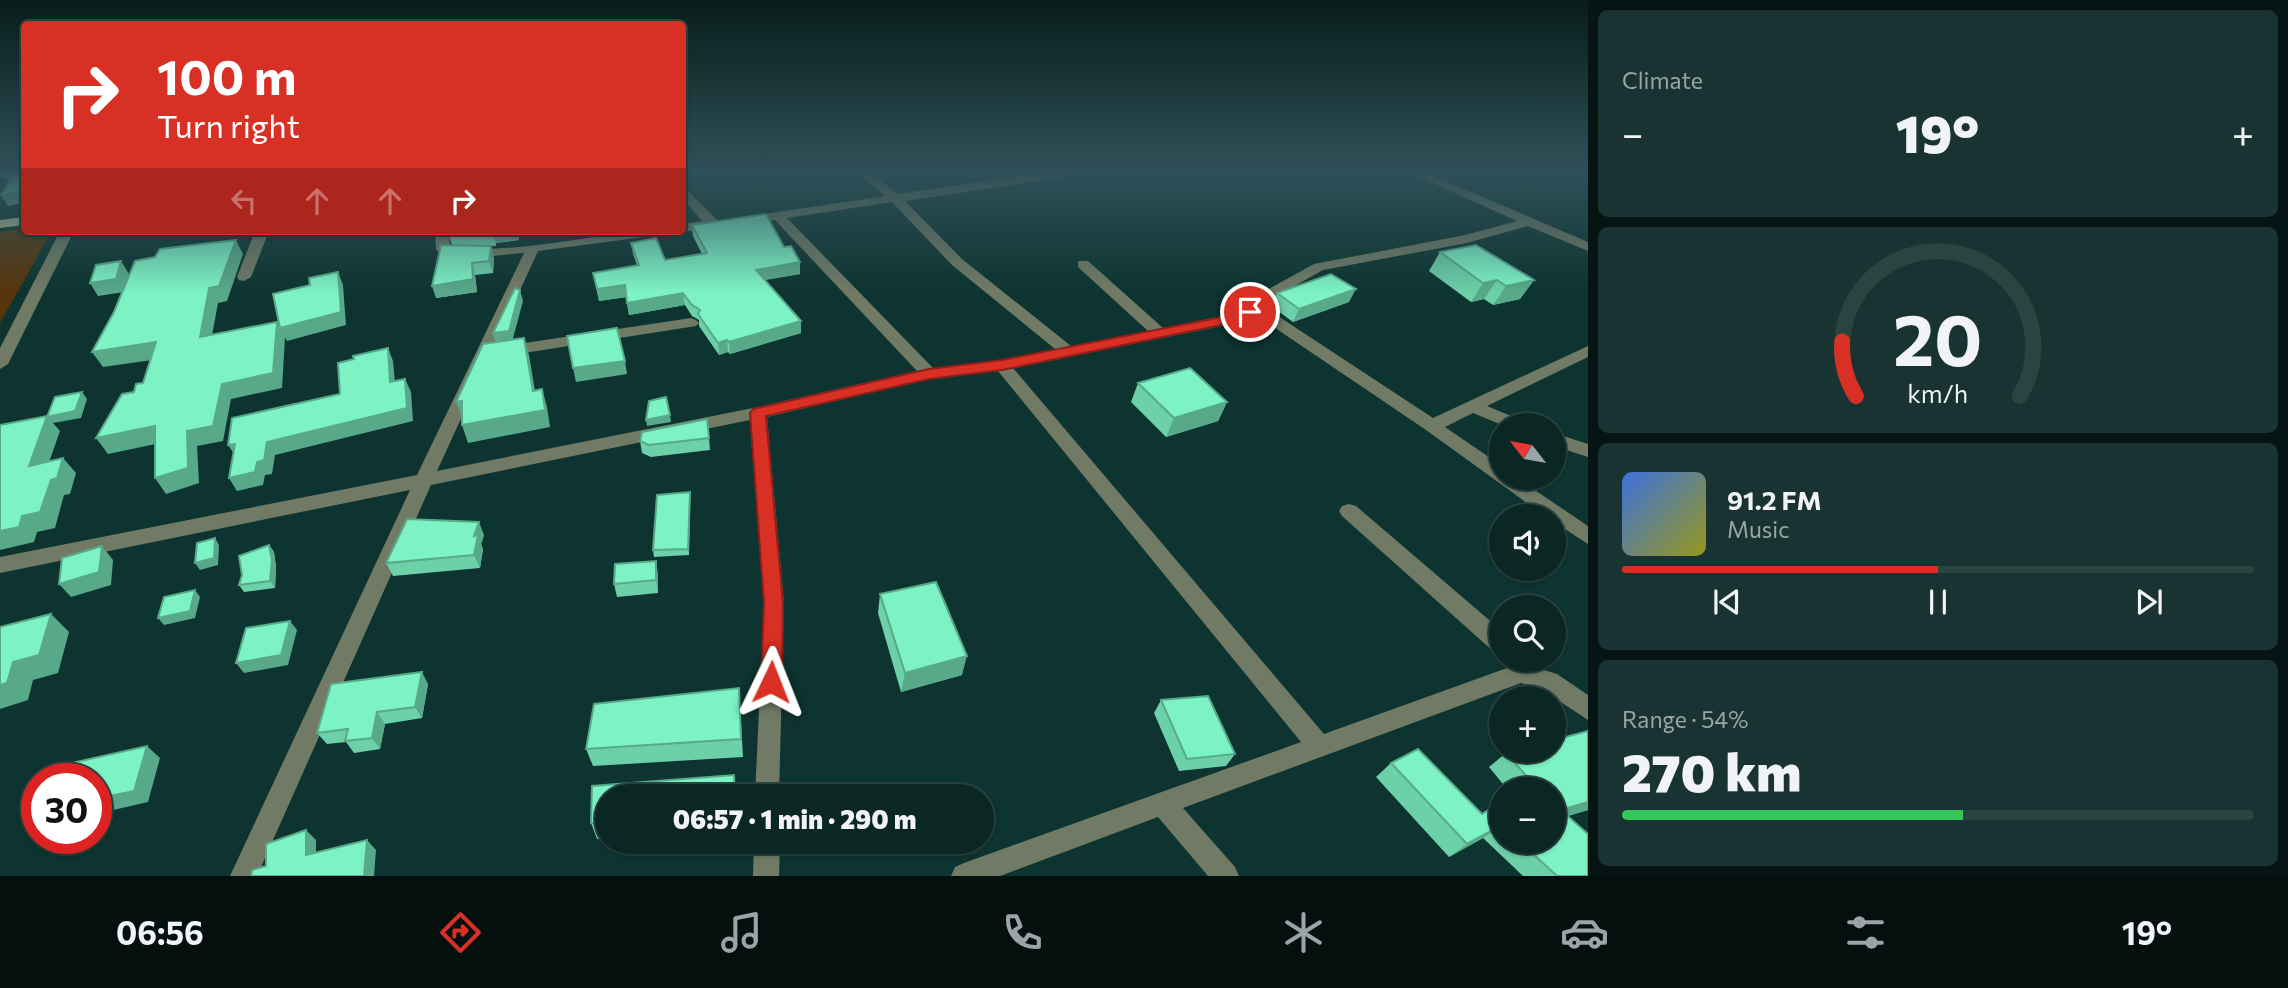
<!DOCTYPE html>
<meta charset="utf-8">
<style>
:root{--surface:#0a2724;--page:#183331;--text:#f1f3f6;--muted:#99a5a6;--line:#2a4441;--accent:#d93025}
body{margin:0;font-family:Commissioner,sans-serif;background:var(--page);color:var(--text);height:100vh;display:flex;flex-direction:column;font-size:26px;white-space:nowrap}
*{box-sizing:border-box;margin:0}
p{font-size:23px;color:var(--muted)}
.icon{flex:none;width:38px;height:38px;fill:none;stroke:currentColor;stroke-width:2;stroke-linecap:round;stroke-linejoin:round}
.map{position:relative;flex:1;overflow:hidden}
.sheet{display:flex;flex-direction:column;gap:10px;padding:10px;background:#061514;width:700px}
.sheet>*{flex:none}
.hud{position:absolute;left:21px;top:21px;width:665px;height:214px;border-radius:7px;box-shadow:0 2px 5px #0004,0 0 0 2px var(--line);background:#d93025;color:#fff;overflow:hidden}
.needle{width:46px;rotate:301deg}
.tools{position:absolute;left:1489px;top:413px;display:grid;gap:14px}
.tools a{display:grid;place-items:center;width:77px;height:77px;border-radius:50%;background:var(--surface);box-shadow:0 2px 5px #0004,0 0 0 2px var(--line);font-size:35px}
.speed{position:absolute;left:21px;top:763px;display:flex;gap:14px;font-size:35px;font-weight:700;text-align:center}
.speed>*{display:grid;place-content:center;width:91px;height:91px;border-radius:50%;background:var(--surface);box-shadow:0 2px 5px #0004,0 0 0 2px var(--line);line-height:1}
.speed .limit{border:10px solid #d22;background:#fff;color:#111}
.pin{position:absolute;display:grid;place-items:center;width:60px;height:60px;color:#fff;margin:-30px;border:4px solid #fff;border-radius:50%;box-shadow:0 2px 7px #0007}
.me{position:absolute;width:77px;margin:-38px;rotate:2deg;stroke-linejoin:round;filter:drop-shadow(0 0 5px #0008)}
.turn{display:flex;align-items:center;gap:24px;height:147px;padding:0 21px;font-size:32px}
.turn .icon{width:91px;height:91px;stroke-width:2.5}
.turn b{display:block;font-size:49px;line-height:60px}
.lanes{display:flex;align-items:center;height:66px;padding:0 21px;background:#0003;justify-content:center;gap:35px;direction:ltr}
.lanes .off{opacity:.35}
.big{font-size:52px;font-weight:800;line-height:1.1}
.sheet .widget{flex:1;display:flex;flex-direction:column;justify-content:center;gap:10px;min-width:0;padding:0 24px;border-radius:10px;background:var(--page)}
.sheet .dial{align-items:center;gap:0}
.dial svg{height:182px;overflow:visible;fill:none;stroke:var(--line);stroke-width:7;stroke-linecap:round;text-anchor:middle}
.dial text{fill:var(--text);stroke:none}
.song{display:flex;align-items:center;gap:21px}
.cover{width:84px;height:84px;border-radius:10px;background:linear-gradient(135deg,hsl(220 70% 55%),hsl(60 70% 35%))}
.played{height:7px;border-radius:4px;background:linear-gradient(90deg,var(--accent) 50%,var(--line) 50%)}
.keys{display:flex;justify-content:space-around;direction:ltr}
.heat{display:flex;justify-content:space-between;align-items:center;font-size:38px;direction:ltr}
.charge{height:10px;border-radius:5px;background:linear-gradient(90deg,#34c759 54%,var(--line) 0)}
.trip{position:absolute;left:595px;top:784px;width:399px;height:70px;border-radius:35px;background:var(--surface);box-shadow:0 2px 5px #0004,0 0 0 2px var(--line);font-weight:800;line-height:70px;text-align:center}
.menu{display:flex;height:112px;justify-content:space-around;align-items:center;background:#04100e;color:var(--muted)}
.menu .icon{width:49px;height:49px}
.menu .selected{color:var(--accent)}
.menu b{font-size:32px;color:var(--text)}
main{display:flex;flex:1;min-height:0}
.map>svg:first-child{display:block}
.green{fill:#57350c}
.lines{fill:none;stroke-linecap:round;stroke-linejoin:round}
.minor{fill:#717a65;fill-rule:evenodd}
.major{fill:#b5c69c;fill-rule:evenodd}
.wall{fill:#6cd0a9}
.shaded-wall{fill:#58a98a}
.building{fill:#7df2c5;stroke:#58a98a;stroke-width:2}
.route{fill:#d93025;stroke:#8d1f18;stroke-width:2}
</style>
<main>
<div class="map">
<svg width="1588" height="876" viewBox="0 0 1588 876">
<rect width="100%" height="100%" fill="#0d3430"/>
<path class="green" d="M24,228V231H52L0,323V232Z"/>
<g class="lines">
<path class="minor" d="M855,171H868L898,194L1054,171H1083L1077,175L905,201L962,259L1071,346L1148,331L1078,267V261H1088L1163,328L1227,315L1252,306L1265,291L1314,264L1465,235L1517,221L1406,171H1422L1588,242V251L1528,226L1467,243L1323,270L1275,297L1266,308L1433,418L1588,346V357L1487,406L1523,421L1525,425H1502L1473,413L1445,427L1502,466V478H1517L1588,526V544L1554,522V516H1545L1426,430L1256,315L1231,324L1013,368L1324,734L1521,663L1557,674L1588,695V720L1541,689L1521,683L1183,808L1235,867L1239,876H1208L1158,817L1000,876H951L955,867L964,863L1301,742L998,371L929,379L767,417L784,603L779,796H755L764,603L750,420L431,485L257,876H230L410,490L0,573V557L417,475L524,253C503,254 452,263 436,250L435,231H449L450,247C519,256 595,231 666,231L659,235L538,251L437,471L758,407L917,371L775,220L744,225L738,221L744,217L885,196ZM892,202L952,265L1055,349L1002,360L933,368L787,218Z
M682,185L718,221V227L682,232L678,231H682V224L702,221L682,198Z
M60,231H74L8,364L0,369V348Z
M255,231H269L251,277L244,281L239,280L237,277Z
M691,318L696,320L699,323L696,326L505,356L497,351L505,346Z
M1554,433L1588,444V457L1554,446Z
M1349,504L1356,506L1502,631V654L1494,652L1342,516L1339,511L1342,506Z
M754,842H780L779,876H753Z"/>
<path class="major" d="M24,217V225L0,228V220Z"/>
</g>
<path class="wall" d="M0,171H24L8,206L10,181L0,176Z
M692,225L784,247L800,262V274L765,280L801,333L730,354L728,352L719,355L699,326V320L692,316L685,305L629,315L626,297L599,301L593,273L637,265L633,254L631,243L665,260L702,254L693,236Z
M448,231H517L519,240L496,243V246L452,245Z
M441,245L494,258L493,273L475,275L477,292L436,298Z
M1440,252L1534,280L1520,299L1493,305L1484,299L1471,302L1429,271Z
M1277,293L1349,302L1293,322L1271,306Z
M1138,383L1227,402L1218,421L1166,437L1131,402Z
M709,438L710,450L651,457L642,453L640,441Z
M690,498L689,555L654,557L653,550Z
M484,535L481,544L483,549L480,568L393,576L386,563Z
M269,545L274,552L276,567L275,588L244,592L239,585Z
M658,574V593L617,597L614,584Z
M880,594L962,675L901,692L878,613Z
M428,684L422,718L385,724L380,749L354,753L346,742L327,744L317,733Z
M1161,700L1235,754L1226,766L1179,771L1154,713Z
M740,706L743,757L593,766L586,749Z
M1588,731V810L1568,816L1588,876H1523L1483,838L1449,857L1376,777L1391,763L1482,814L1502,801V842H1554V789H1507L1489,767L1506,753Z
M607,796V839H597L591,823Z"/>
<path class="shaded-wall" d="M24,191V203L8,206L1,195Z
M492,231H517L519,240L496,243V246Z
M236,240L243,254L227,301L218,303L209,352L200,337L209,288Z
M491,246L494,258L493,273L489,261Z
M121,261L129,274L124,292L98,296L90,283Z
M800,262V274L756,281V270Z
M472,263L475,275L477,292L436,298L432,286Z
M338,272L343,285L346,325L287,341L280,328Z
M1497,280L1484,299L1471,302L1483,283Z
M1534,280L1520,299L1493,305L1506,286Z
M625,285L627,297L599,301L597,289Z
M1356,289L1349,302L1293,322L1299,309Z
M520,290L523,301L512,342L496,345L493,333Z
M683,293L685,305L629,315L627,303Z
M801,321V333L730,354L729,342Z
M277,322L285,337L282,388L231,399L223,441L197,446L199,483L166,494L155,478L187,431L222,384Z
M524,338L529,355L538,409L533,391Z
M727,340L728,352L719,355L718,343Z
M156,342L166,358L103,367L92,352Z
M388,348L393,361L396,395L390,382Z
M625,361L627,374L576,382L573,368Z
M405,379L411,392L413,421L275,455L272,474L265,475L263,485L237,491L229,478L257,462L267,442Z
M542,389L547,407L550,427L468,443L462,425Z
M82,392L87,399L81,418L53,423L60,431L42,482L29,466L47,416Z
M462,401L463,420L456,402Z
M1227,402L1218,421L1166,437L1174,418Z
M670,415L671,422L647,426L646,420Z
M155,426L165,442L108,454L96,438Z
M235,444L237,458L228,445Z
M63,458L76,473L70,494L64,495L55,528L37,532L34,542L0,550V531L22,516L51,480Z
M690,492V498L689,555L688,549Z
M479,522L484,535L481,544L483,549L480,568L474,555V536Z
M215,538L219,545L218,565L200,570L195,563Z
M269,545L274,552L276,567L275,588L270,581Z
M102,546L113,560L111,585L71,597L59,584Z
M656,561L658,574V593L656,580Z
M195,590L200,597L195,618L164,625L158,618Z
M51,614L69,632L58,673L33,680L28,700L0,709V685L13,662Z
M290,621L297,630L288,665L244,673L236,663Z
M967,656L962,675L901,692L905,673Z
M422,672L428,684L422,718L415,707Z
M377,712L385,724L380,749L372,738Z
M147,746L160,758L148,802L96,814V799Z
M1588,802V810L1554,820L1561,810Z
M1502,825L1483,838L1449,857L1467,844Z
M306,830L316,840V865L306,855Z
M367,840L376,850L374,876H364Z"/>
<path class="building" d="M3,171H24V191L1,195L13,176Z
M766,214L784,247L791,246L800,262L756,270L801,321L729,342L727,340L718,343L698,314L700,310L691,304L683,293L627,303L625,285L597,289L593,273L639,265L631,243L656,238L665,260L707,253L692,225Z
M448,231H492V232Z
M236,240L219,286L209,288L200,337L277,322L273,373L222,384L213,426L187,431L188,468L155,478V426L96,438L122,394L134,392L136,384L143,383L156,342L92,352L114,312L135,261L155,257L160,249Z
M441,245L491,246L489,261L472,263L473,279L432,286Z
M1476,245L1534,280L1506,286L1497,280L1483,283L1440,252Z
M121,261L116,279L90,283L96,265Z
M338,272L341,312L280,328L273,294L310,285L309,278Z
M1331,274L1356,289L1299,309L1277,293Z
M515,288L520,290L509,331L493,333Z
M617,328L625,361L573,368L567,336Z
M524,338L533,391L542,389L545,410L462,425V401L456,402L483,344Z
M388,348L390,382L405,379L407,408L267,442L264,460L257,462L255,472L229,478L235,444L228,445L232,418L340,394L338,363L354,359L353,356Z
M1190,368L1227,402L1174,418L1138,383Z
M82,392L75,411L47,417L55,397Z
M666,397L670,415L646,420L649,401Z
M47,416L29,466L63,458L57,478L51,480L40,512L22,516L19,527L0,531V425Z
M707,419L709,438L649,445L640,441L642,432Z
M690,492L688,549L653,550L657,495Z
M407,519L479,522L474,536L478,535L474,555L386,563Z
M215,538L214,558L195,563L197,543Z
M269,545L272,560L270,581L239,585L242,575L239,556Z
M102,546L99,572L59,584L62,558Z
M656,561V580L614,584L615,564Z
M936,582L967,656L905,673L880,594Z
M195,590L190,611L158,618L164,597Z
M51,614L39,655L13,662L7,683L0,685V627Z
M290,621L281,655L236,663L246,628Z
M422,672L415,707L377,712L372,738L345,741L348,729L317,733L331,684Z
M739,688L741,739L586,749L594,704Z
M1208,696L1235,754L1187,759L1161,700Z
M1588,731V802L1561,810L1588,834V876H1557L1520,842H1554V789H1518L1531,781L1506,753L1514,751H1554V740Z
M147,746L134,791L96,799V779H50L54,767Z
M1418,749L1482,814L1502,801V825L1467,844L1391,763Z
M734,775L735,796H607V822L591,823L592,786Z
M306,830V855L367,840L364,876H251L252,870L266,866V844Z"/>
<linearGradient id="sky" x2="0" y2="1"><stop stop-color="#071d1a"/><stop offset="0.58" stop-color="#2f5059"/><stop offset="1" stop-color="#2f5059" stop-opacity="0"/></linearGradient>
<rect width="1588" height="293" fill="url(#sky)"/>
<path class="route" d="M1250,308L1254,310V315L1231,323L1002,370L929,379L766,416L783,603L782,682L778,689L771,692L764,689L761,682L764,603L750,413L753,409L929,369L1002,360L1227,316Z"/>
</svg>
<div class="tools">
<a><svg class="needle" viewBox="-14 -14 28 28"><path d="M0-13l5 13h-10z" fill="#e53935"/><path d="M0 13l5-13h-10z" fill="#99a5a6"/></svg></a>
<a><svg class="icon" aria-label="sound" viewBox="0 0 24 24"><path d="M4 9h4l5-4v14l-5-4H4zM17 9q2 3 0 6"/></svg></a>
<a><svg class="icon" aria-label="search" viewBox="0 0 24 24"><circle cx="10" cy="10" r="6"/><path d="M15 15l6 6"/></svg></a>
<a>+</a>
<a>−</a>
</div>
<div class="speed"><div class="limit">30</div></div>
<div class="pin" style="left:1250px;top:312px;background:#d93025"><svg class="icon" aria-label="arrive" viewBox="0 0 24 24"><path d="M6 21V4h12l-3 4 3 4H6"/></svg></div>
<svg class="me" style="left:771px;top:682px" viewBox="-20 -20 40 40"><path d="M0-17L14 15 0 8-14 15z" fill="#d93025" stroke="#fff" stroke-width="4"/></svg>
<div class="trip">06:57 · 1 min · 290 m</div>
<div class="hud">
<div class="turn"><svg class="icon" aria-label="right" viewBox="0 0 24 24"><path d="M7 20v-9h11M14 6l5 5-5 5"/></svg><div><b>100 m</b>Turn right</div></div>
<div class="lanes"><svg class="icon off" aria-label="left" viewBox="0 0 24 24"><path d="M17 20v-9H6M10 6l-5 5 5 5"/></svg><svg class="icon off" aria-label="ahead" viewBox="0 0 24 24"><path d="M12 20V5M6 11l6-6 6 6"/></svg><svg class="icon off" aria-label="ahead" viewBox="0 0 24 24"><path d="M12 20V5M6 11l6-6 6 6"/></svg><svg class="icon" aria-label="right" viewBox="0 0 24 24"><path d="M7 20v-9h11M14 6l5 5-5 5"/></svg></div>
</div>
</div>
<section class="sheet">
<div class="widget"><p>Climate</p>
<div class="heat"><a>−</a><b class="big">19°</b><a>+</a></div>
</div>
<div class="widget dial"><svg viewBox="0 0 100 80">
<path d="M14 69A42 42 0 1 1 86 69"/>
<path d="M14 69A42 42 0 0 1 8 45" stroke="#d93025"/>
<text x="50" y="56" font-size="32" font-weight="700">20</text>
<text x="50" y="72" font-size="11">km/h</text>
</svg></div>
<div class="widget">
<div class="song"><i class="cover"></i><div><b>91.2 FM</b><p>Music</p></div></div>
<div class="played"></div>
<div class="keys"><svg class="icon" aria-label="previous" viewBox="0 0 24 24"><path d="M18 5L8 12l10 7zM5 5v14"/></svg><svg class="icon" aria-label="pause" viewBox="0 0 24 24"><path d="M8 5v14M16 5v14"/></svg><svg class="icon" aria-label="next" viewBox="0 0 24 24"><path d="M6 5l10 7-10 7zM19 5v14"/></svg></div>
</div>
<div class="widget"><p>Range · 54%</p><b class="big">270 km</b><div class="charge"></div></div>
</section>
</main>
<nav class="menu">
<b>06:56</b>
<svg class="icon selected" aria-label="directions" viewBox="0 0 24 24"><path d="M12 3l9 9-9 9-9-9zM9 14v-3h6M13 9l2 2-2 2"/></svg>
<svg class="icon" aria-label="music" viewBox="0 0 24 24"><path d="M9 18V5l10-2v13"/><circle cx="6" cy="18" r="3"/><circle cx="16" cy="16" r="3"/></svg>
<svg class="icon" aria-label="phone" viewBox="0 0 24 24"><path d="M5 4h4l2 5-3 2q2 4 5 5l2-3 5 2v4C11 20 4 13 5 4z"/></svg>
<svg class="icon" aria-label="climate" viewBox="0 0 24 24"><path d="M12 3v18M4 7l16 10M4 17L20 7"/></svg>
<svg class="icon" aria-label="car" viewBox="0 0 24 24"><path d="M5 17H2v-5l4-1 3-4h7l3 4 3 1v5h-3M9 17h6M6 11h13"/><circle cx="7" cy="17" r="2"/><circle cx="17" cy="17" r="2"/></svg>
<svg class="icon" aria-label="filters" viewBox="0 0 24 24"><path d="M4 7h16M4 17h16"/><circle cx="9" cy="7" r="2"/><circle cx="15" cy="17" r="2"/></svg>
<b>19°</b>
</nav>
